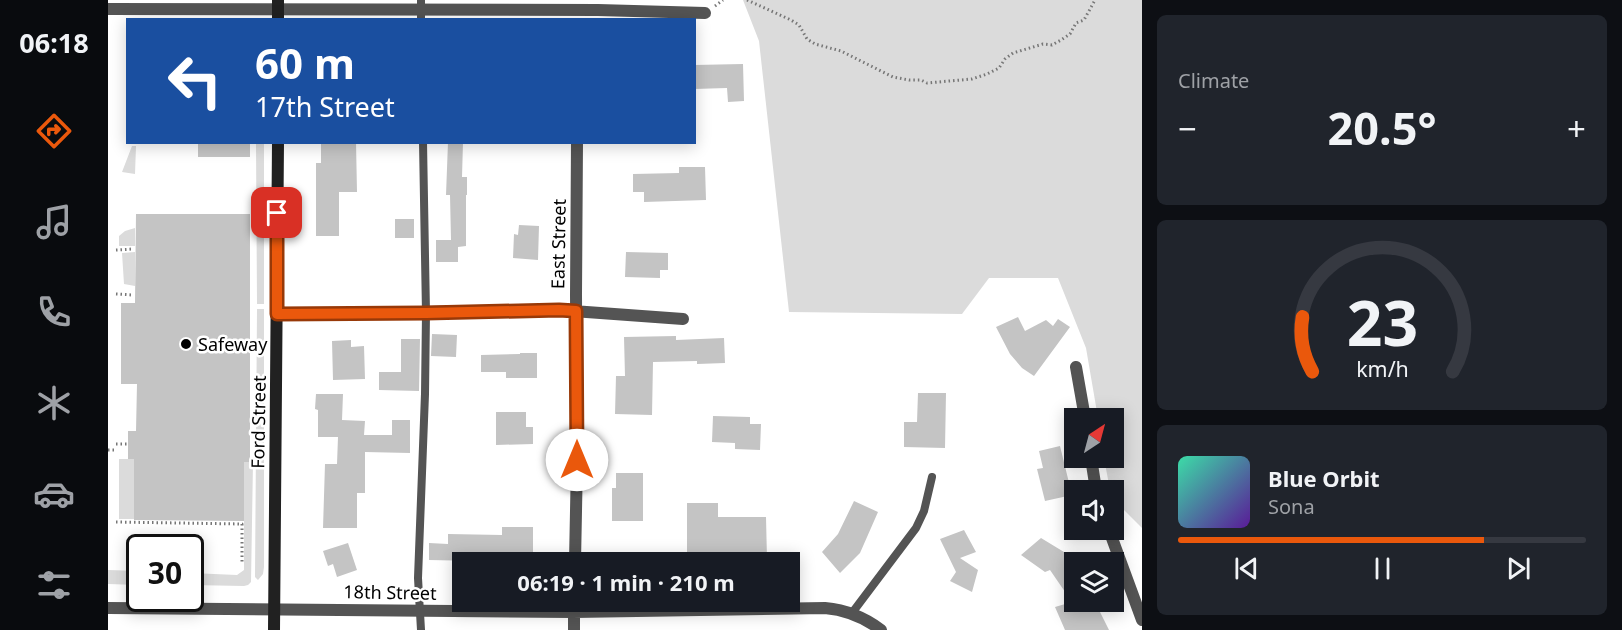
<!DOCTYPE html>
<meta charset="utf-8">
<style>
:root{--surface:#171b24;--page:#20242c;--text:#f1f3f6;--muted:#9ea1a6;--line:#363941;--accent:#ea580c}
body{margin:0;font-family:"Noto Sans",sans-serif;background:var(--page);color:var(--text);height:100vh;display:flex;flex-direction:column;font-size:22px;white-space:nowrap}
*{box-sizing:border-box;margin:0}
p{font-size:20px;color:var(--muted)}
.icon{flex:none;width:33px;height:33px;fill:none;stroke:currentColor;stroke-width:2;stroke-linecap:round;stroke-linejoin:round}
.map{position:relative;flex:1;overflow:hidden}
.drawer{display:flex;flex-direction:column;gap:15px;padding:15px;background:#0d0f14;width:480px}
.drawer>*{flex:none}
.guide{position:absolute;left:18px;top:18px;width:570px;height:126px;border-radius:0px;box-shadow:0 3px 15px #0003;background:#1a4fa0;color:#fff;overflow:hidden}
.needle{width:39px;rotate:36deg}
.buttons{position:absolute;left:956px;top:408px;display:grid;gap:12px}
.buttons a{display:grid;place-items:center;width:60px;height:60px;border-radius:0px;background:var(--surface);box-shadow:0 3px 15px #0003;font-size:30px}
.speed{position:absolute;left:18px;top:534px;display:flex;gap:12px;font-size:30px;font-weight:700;text-align:center}
.speed>*{display:grid;place-content:center;width:78px;height:78px;border-radius:50%;background:var(--surface);box-shadow:0 3px 15px #0003;line-height:1}
.speed .limit{border:3px solid #111;border-radius:9px;background:#fff;color:#111}
.pin{position:absolute;display:grid;place-items:center;width:51px;height:51px;color:#fff;margin:-26px;border-radius:12px;box-shadow:0 3px 9px #0006}
.me{position:absolute;width:66px;margin:-33px;rotate:0deg;stroke-linejoin:round;filter:drop-shadow(0 0 4px #0008)}
.turn{display:flex;align-items:center;gap:21px;height:126px;padding:0 30px;font-size:27px}
.turn .icon{width:78px;height:78px;stroke-width:2.5}
.turn b{display:block;font-size:42px;line-height:51px}
.big{font-size:45px;font-weight:700;line-height:1.1}
.drawer .widget{flex:1;display:flex;flex-direction:column;justify-content:center;gap:9px;min-width:0;padding:0 21px;border-radius:9px;background:var(--page)}
.drawer .dial{align-items:center;gap:0}
.dial svg{height:156px;overflow:visible;fill:none;stroke:var(--line);stroke-width:7;stroke-linecap:round;text-anchor:middle}
.dial text{fill:var(--text);stroke:none}
.song{display:flex;align-items:center;gap:18px}
.cover{width:72px;height:72px;border-radius:9px;background:linear-gradient(135deg,hsl(160 70% 55%),hsl(270 70% 35%))}
.played{height:6px;border-radius:3px;background:linear-gradient(90deg,var(--accent) 75%,var(--line) 75%)}
.keys{display:flex;justify-content:space-around;direction:ltr}
.heat{display:flex;justify-content:space-between;align-items:center;font-size:33px;direction:ltr}
.trip{position:absolute;left:344px;top:552px;width:348px;height:60px;border-radius:0px;background:var(--surface);box-shadow:0 3px 15px #0003;font-weight:700;line-height:60px;text-align:center}
main{display:flex;flex:1;min-height:0}
.menu{display:flex;flex-direction:column;width:108px;justify-content:space-around;align-items:center;background:#090b0e;color:var(--muted)}
.menu .icon{width:42px;height:42px}
.menu .active{color:var(--accent)}
.menu b{font-size:27px;color:var(--text)}
.map>svg:first-child{display:block}
.green{fill:#dbdbdb}
.building{fill:#c4c4c4}
.lines{fill:none;stroke-linecap:round;stroke-linejoin:round}
.path{stroke:#767676;stroke-width:3;stroke-dasharray:1.5 3;stroke-linecap:butt}
.service{stroke:#545454;stroke-width:8}
.minor{stroke:#545454;stroke-width:12}
.secondary{stroke:#212121;stroke-width:12}
.route-casing{stroke:#983908;stroke-width:15}
.route{stroke:#ea580c;stroke-width:10}
.poi-dot{fill:#000;stroke:#fff;stroke-width:2}
.labels{text-anchor:middle;dominant-baseline:central;stroke-width:5;stroke-linejoin:round;paint-order:stroke}
.street-label{font-size:18px;fill:#000;stroke:#fff}
.poi-label{font-size:18px;fill:#000;stroke:#fff;text-anchor:start}
</style>
<main>
<nav class="menu">
<b>06:18</b>
<svg class="icon active" aria-label="directions" viewBox="0 0 24 24"><path d="M12 3l9 9-9 9-9-9zM9 14v-3h6M13 9l2 2-2 2"/></svg>
<svg class="icon" aria-label="music" viewBox="0 0 24 24"><path d="M9 18V5l10-2v13"/><circle cx="6" cy="18" r="3"/><circle cx="16" cy="16" r="3"/></svg>
<svg class="icon" aria-label="phone" viewBox="0 0 24 24"><path d="M5 4h4l2 5-3 2q2 4 5 5l2-3 5 2v4C11 20 4 13 5 4z"/></svg>
<svg class="icon" aria-label="climate" viewBox="0 0 24 24"><path d="M12 3v18M4 7l16 10M4 17L20 7"/></svg>
<svg class="icon" aria-label="car" viewBox="0 0 24 24"><path d="M5 17H2v-5l4-1 3-4h7l3 4 3 1v5h-3M9 17h6M6 11h13"/><circle cx="7" cy="17" r="2"/><circle cx="17" cy="17" r="2"/></svg>
<svg class="icon" aria-label="filters" viewBox="0 0 24 24"><path d="M4 7h16M4 17h16"/><circle cx="9" cy="7" r="2"/><circle cx="15" cy="17" r="2"/></svg>
</nav>
<div class="map">
<svg width="1034" height="630" viewBox="0 0 1034 630">
<rect width="100%" height="100%" fill="#fff"/>
<path class="green" d="M635,0H1034V528L1005,499V490H1002L996,458H1005V418H990L978,348L950,278H881L854,314L681,312L651,41Z
M148,143H156V304H149Z
M24,146H28L27,174L14,172Z
M27,228V246H11V236L17,231Z
M27,252V286L16,284L14,253Z
M149,309H156V567L155,574L150,580L147,577Z
M11,459H26V519H11Z
M136,462H145L143,582L140,585L136,586L83,585V573L129,575L136,570Z
M0,570L31,571V585L0,584Z"/>
<path class="building" d="M635,64L636,101L620,102L619,88L586,89V65Z
M90,142H142V157H90Z
M213,142H248L249,192H231V236H208V163H213Z
M340,142H355L354,177H359V195H358V246L350,247V262H328V240H343L342,195H338Z
M571,167H597L598,200L536,202V192H525V174L571,173Z
M28,214H142V462H136V521L26,520V459H20V431H28L29,384H13V303H27Z
M287,219H306V238H287Z
M411,225L431,226L430,260L405,258L406,234L410,235Z
M518,252L560,253V270H552V278L517,277Z
M910,317L917,331L938,320L945,326L950,319L962,327L926,376L914,368L902,354L888,327Z
M324,334L349,335L348,357L323,356Z
M568,336V340L616,338L617,363L589,364V361L545,362L544,415L507,414L508,376H517L516,337Z
M293,339H312L311,391L271,390V372H293Z
M243,340V347L256,346L257,379L225,380L224,341Z
M412,353H429V378H398V372H373V355L412,354Z
M810,393H838L837,448L796,447V422H809Z
M208,394H235L234,420L257,421L256,435H284V420H302V453L257,452V493H249V528H215L217,464H229L230,437H210V410L207,409Z
M388,412H418V427H425V444L388,445Z
M605,416L642,417V424H653L652,450L627,449V443L604,442Z
M952,446L964,495L937,501L929,469L935,468L931,451Z
M508,473H535V521H504V488H508Z
M746,501L770,512L752,553L732,573L714,552L730,534Z
M579,503H610V517H658L659,559H610V562H579Z
M394,527H425V562H411V553H369V561L321,560V543L340,544V534L394,535Z
M856,530L868,552L852,558L870,570L864,592L842,581L848,572L832,539Z
M933,538L956,552L966,565V602H987L1001,630H957L947,607L964,602L942,570L937,572L913,555Z
M240,543L249,570L229,577L225,564L220,566L215,551Z"/>
<g class="lines">
<path class="path" d="M639,0L683,20L691,25L699,39L707,44L733,51L785,77L801,80H813L819,83L864,79L879,74L891,68L897,59L905,53L935,44L944,45L953,40L962,34L968,23L976,20L987,0
M607,6L615,0
M8,250L25,249
M8,294L25,295
M8,444H19
M0,450H8
M8,522L134,524V564"/>
<path class="service" d="M313,20V0
M744,613L808,528L816,511L824,477
M313,630L310,578L317,394L318,313L315,142"/>
<path class="minor" d="M0,9L490,10L597,13
M169,314L451,310L575,319
M968,367L977,418
M983,458L988,490
M1001,530L1034,620
M467,562L469,460L468,295L469,142
M0,608L465,612L717,608C739,610 756,617 773,630
M466,630V602"/>
<path class="secondary" d="M170,0V20
M166,630L170,142"/>
</g>
<g class="lines">
<defs>
<path id="route" d="M169,213V314L318,313L451,310L468,311L469,460"/>
</defs>
<use href="#route" class="route-casing"/>
<use href="#route" class="route"/>
</g>
<circle class="poi-dot" cx="78" cy="344" r="6"/>
<g class="labels">
<g class="street-label">
<text transform="translate(450 244) rotate(-89)">East Street</text>
<text transform="translate(150 422) rotate(-89)">Ford Street</text>
<text transform="translate(282 592) rotate(1)">18th Street</text>
</g>
<g class="poi-label">
<text x="90" y="344">Safeway</text>
</g>
</g>
</svg>
<div class="buttons">
<a><svg class="needle" viewBox="-14 -14 28 28"><path d="M0-13l5 13h-10z" fill="#e53935"/><path d="M0 13l5-13h-10z" fill="#9ea1a6"/></svg></a>
<a><svg class="icon" aria-label="sound" viewBox="0 0 24 24"><path d="M4 9h4l5-4v14l-5-4H4zM17 9q2 3 0 6"/></svg></a>
<a><svg class="icon" aria-label="layers" viewBox="0 0 24 24"><path d="M12 4l9 5-9 5-9-5zM3 14l9 5 9-5"/></svg></a>
</div>
<div class="speed"><div class="limit">30</div></div>
<div class="pin" style="left:169px;top:213px;background:#d93025"><svg class="icon" aria-label="arrive" viewBox="0 0 24 24"><path d="M6 21V4h12l-3 4 3 4H6"/></svg></div>
<svg class="me" style="left:469px;top:460px" viewBox="-20 -20 40 40"><circle r="19" fill="#fff"/><path d="M0-13L10 11 0 6-10 11z" fill="#ea580c"/></svg>
<div class="trip">06:19 · 1 min · 210 m</div>
<div class="guide">
<div class="turn"><svg class="icon" aria-label="left" viewBox="0 0 24 24"><path d="M17 20v-9H6M10 6l-5 5 5 5"/></svg><div><b>60 m</b>17th Street</div></div>
</div>
</div>
<section class="drawer">
<div class="widget"><p>Climate</p>
<div class="heat"><a>−</a><b class="big">20.5°</b><a>+</a></div>
</div>
<div class="widget dial"><svg viewBox="0 0 100 80">
<path d="M14 69A42 42 0 1 1 86 69"/>
<path d="M14 69A42 42 0 0 1 9 41" stroke="#ea580c"/>
<text x="50" y="56" font-size="32" font-weight="700">23</text>
<text x="50" y="72" font-size="11">km/h</text>
</svg></div>
<div class="widget">
<div class="song"><i class="cover"></i><div><b>Blue Orbit</b><p>Sona</p></div></div>
<div class="played"></div>
<div class="keys"><svg class="icon" aria-label="previous" viewBox="0 0 24 24"><path d="M18 5L8 12l10 7zM5 5v14"/></svg><svg class="icon" aria-label="pause" viewBox="0 0 24 24"><path d="M8 5v14M16 5v14"/></svg><svg class="icon" aria-label="next" viewBox="0 0 24 24"><path d="M6 5l10 7-10 7zM19 5v14"/></svg></div>
</div>
</section>
</main>
